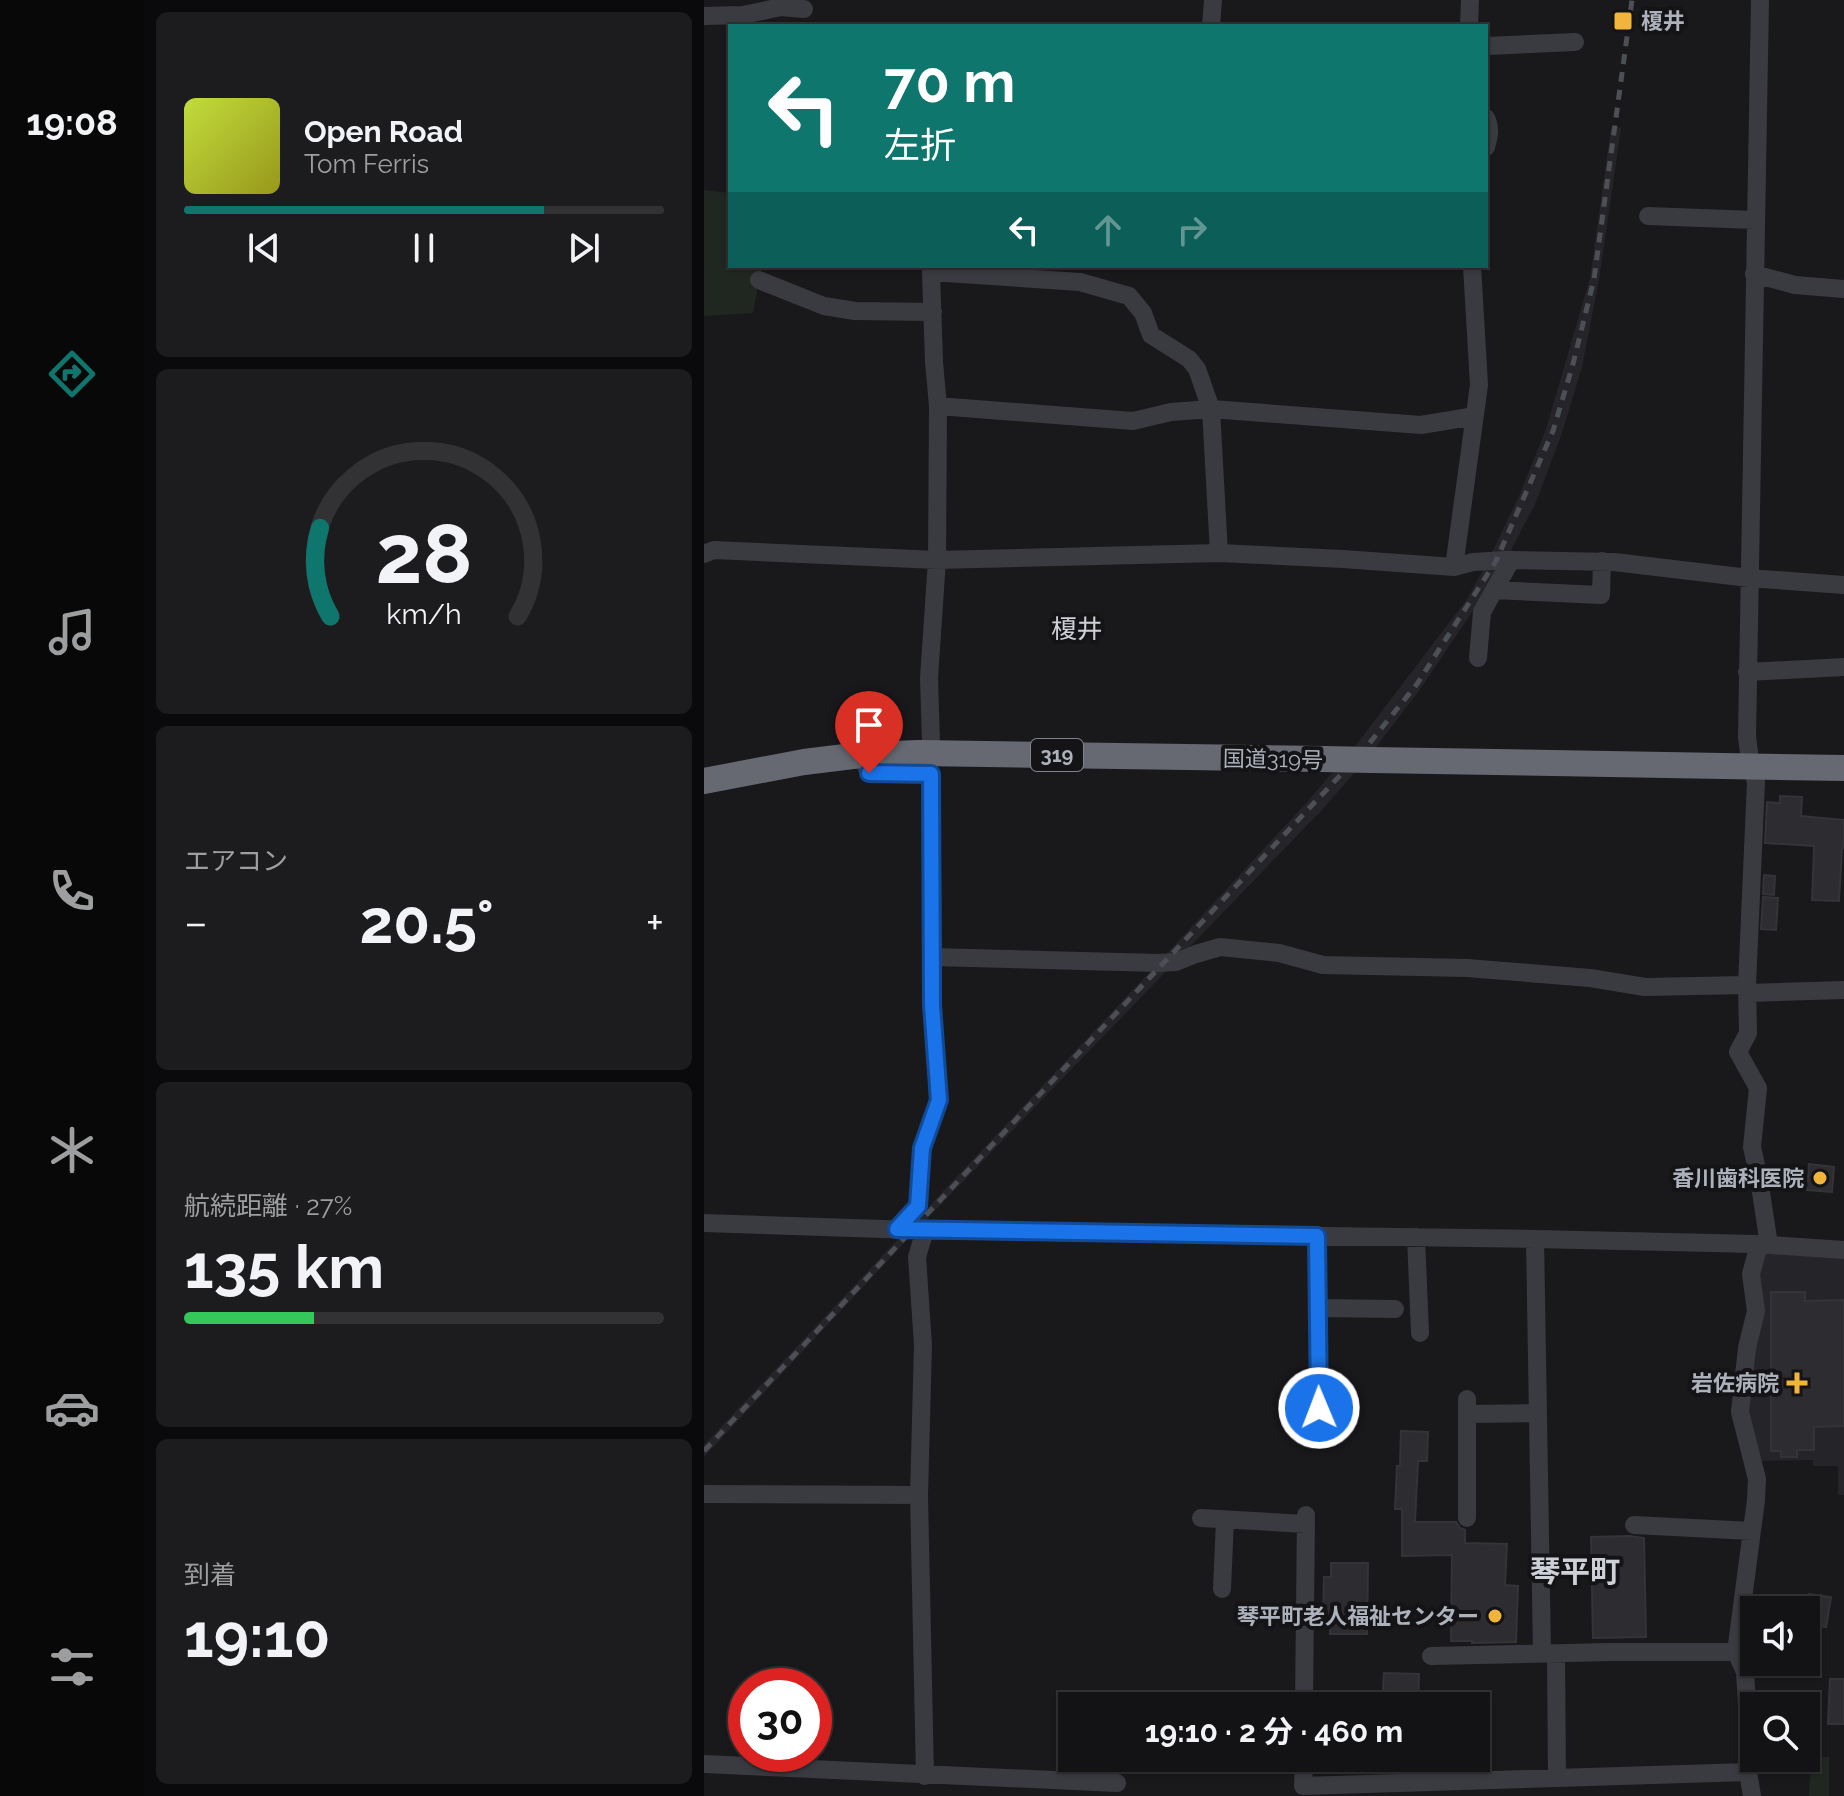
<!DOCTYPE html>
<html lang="ja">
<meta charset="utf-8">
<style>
:root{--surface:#131315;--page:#1c1c1e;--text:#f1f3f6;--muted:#9d9ea0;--line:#323234;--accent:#0f766e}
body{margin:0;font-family:Raleway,"Noto Sans JP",sans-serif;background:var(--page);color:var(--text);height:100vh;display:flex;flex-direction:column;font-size:30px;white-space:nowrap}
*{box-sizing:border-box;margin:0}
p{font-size:26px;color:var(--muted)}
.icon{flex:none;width:44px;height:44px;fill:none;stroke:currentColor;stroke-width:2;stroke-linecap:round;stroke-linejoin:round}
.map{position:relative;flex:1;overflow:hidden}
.details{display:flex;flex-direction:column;gap:12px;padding:12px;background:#0a0a0c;width:560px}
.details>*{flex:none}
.banner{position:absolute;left:24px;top:24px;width:760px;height:244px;border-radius:0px;box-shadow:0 2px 6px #0004,0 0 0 2px var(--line);background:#0f766e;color:#fff;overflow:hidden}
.fabs{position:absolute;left:1036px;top:1596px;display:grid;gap:16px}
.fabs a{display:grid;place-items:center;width:80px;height:80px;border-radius:0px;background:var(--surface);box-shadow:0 2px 6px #0004,0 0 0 2px var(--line);font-size:40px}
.speed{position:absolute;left:24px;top:1668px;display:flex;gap:16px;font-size:40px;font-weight:700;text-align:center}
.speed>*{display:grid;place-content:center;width:104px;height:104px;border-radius:50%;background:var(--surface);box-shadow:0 2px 6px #0004,0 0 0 2px var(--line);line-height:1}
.speed .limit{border:12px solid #d22;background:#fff;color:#111}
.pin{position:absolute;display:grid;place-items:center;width:68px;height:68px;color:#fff;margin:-82px -34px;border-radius:50% 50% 50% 0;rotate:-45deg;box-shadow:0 0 8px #0007}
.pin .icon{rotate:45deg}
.me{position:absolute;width:88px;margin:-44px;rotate:359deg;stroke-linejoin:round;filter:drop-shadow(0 0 6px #0008)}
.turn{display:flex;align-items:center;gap:28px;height:168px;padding:0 24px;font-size:36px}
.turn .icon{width:104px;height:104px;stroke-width:2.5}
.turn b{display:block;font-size:56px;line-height:68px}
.lanes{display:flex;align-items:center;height:76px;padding:0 24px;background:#0003;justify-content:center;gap:40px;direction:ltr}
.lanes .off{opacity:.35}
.big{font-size:60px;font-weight:700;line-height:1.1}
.details .widget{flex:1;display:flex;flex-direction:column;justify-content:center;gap:12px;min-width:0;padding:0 28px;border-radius:12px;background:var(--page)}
.details .dial{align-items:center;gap:0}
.dial svg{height:208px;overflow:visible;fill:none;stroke:var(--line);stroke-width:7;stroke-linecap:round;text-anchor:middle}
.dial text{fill:var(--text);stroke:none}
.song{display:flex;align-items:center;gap:24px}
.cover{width:96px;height:96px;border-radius:12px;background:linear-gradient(135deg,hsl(70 70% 55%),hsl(60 70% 35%))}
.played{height:8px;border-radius:4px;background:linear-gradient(90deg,var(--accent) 75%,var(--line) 75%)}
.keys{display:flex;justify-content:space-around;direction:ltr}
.heat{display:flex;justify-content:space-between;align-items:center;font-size:44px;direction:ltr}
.charge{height:12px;border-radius:6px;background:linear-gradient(90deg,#34c759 27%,var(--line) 0)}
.trip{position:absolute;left:354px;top:1692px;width:432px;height:80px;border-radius:0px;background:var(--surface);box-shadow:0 2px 6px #0004,0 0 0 2px var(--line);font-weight:700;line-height:80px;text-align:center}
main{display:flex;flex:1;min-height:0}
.menu{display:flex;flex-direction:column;width:144px;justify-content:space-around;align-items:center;background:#080808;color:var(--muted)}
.menu .icon{width:56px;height:56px}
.menu .active{color:var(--accent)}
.menu b{font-size:36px;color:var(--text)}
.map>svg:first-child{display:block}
.built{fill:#252529}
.green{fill:#1f2720}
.building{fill:#2d2c30;stroke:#343338;stroke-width:2}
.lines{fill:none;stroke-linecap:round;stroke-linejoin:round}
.minor{stroke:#3a3b41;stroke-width:18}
.highway{stroke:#666972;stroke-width:26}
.rail{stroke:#4d4f56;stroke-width:5;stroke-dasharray:10 8;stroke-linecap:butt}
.highway-bridge{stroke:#666972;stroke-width:26}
.route-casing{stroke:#114b97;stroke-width:20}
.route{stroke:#1a73e8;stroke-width:14}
.poi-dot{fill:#f2b53c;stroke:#141417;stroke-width:3}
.labels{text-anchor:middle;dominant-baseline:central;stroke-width:8;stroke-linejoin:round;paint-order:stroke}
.shield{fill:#141417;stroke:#7e828a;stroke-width:2}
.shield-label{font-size:20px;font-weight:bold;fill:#acb1bb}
.poi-label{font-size:22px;font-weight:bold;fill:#acb1bb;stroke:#141417;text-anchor:end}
.street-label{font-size:22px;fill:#acb1bb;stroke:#141417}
.quarter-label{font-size:26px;fill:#cdd0d7;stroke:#141417}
.district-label{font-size:30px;font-weight:bold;fill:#cdd0d7;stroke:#141417}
</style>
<main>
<nav class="menu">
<b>19:08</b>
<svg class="icon active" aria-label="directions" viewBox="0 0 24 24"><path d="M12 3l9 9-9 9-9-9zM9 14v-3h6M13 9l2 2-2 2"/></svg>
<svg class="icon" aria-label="music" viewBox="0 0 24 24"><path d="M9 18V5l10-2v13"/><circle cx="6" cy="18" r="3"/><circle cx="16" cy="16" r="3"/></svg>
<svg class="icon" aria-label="phone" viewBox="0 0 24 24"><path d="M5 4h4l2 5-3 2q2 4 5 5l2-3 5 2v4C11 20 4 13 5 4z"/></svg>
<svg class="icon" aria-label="climate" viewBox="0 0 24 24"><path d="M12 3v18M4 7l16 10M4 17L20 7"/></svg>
<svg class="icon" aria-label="car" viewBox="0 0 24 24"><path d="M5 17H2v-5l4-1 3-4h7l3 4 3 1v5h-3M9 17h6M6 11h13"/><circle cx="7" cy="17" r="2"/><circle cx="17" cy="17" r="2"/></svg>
<svg class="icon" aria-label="filters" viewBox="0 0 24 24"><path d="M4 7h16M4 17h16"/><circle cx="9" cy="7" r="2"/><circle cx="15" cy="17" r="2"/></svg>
</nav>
<section class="details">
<div class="widget">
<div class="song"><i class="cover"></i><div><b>Open Road</b><p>Tom Ferris</p></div></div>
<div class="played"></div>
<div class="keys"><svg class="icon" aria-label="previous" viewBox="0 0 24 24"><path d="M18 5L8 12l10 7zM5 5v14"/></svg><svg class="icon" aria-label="pause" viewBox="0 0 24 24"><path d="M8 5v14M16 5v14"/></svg><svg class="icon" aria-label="next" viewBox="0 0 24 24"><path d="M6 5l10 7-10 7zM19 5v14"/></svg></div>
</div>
<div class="widget dial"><svg viewBox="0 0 100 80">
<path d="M14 69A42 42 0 1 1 86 69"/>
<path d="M14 69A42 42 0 0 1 10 35" stroke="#0f766e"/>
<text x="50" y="56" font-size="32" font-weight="700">28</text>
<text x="50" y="72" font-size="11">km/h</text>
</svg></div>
<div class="widget"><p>エアコン</p>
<div class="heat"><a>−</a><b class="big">20.5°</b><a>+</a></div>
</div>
<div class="widget"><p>航続距離 · 27%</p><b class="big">135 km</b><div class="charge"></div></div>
<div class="widget"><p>到着</p><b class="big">19:10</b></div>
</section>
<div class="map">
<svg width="1140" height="1796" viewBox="0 0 1140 1796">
<rect width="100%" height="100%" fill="#19191c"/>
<path class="built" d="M911,127L917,128L895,280L878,367L858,433L832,502L802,560L764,618L717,688L666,755L617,811L220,1222L0,1457V1445L454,963L603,802L652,745L763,599L784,561L815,496L842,429L886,278L907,128Z
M1061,1249L1140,1254V1495H1134V1466H1109V1460L1055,1461L1044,1416L1052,1279Z"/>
<path class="green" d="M0,190L26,193V266H58L49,313L0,316Z
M1107,1757H1125V1796H1105Z"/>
<path class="building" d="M1076,796L1098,797L1097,816L1140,820V848H1138L1135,901L1108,900L1110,846L1061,843L1063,802L1076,803Z
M1060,875L1071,876L1070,895L1059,894Z
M1059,897L1074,898L1072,930L1057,929Z
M1105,1164L1130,1167L1128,1192L1103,1190Z
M1067,1292H1101V1301L1140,1300V1426L1110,1427V1450H1093V1457H1077V1451H1067Z
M697,1431L724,1432L723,1461H714L711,1522H752L756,1528L761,1530V1543L803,1544L801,1585L814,1586L812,1642L768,1643V1641H747L748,1555L698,1556V1509H691L693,1466H696Z
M926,1536L940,1538L942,1637L889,1638L887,1537Z
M627,1563H664L663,1634H626V1619H619L620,1577H627Z
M1105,1594L1127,1597L1122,1627L1102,1624Z
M680,1673L715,1674L714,1706L678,1705Z
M1126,1679H1140V1724H1124Z"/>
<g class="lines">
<path class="minor" d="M0,16L39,15L77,7L100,9
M507,26L509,0
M765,26L766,0
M782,46L871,42
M782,118C787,128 785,137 782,147
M944,216L1051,220
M1050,274L1091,285L1140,289
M55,280L120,306L151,311L229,312
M234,406L429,421L467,412L507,409L717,425L771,416
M0,554L10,550L233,560L515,553L639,559L750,567L769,562L802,560L910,562L1045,578L1140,585
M750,567L775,385L768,266
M790,590L897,595L898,561
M774,658L778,612L807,560
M1043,672L1140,667
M227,742L225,678L233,560L234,406L230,362L227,272L376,282L425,296L439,313L447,335L485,359L493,369L507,409L515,553
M157,755L165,773L227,774L229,957
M1043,985L1044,1033L1034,1052L1054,1088L1048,1147L1055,1179L1065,1245
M1044,993L1140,990
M0,1223L209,1230L831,1239L1052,1244L1140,1250
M193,1229L214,1206L218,1148L235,1100L228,1005L229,957L454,963L472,962L492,954L516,947L575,953L619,965L763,968L886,978L941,987L1043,985L1052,782L1047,767L1043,737L1056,0
M221,1230L213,1257L219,1345L215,1495L221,1776
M613,1236L615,1408
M712,1237L716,1333
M831,1239L838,1654
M614,1308L691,1309
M763,1399V1518
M763,1414L834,1413
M0,1494L215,1495
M497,1518L602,1524
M930,1525L1048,1531
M518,1589L521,1520
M852,1654L853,1778
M727,1656L906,1652H1032
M600,1706L602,1515
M600,1758L599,1786L1044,1772
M0,1764L413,1783
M1048,1796L1044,1772V1720L1041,1672L1032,1652L1052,1500L1053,1479L1036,1412L1043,1348L1052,1311L1047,1274L1055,1245"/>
<path class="highway" d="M668,760L1140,768
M0,781L100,762L157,755L216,753L620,759"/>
<path class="rail" d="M0,1451L660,750L713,684L792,561L849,431L869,364L890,279L928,0"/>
<path class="highway-bridge" d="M620,759L668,760"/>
</g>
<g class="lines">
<defs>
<path id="route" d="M165,773L227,774L228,1005L235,1100L218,1148L214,1206L193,1229L613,1236L615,1408"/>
</defs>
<use href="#route" class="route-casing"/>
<use href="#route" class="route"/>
</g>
<g class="poi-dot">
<rect x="909" y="11" width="20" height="20" rx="4"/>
<circle cx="1116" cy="1178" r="8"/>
<path d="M1089 1371h8v8h8v8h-8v8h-8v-8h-8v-8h8z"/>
<circle cx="791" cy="1616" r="8"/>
</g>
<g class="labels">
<rect class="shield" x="327" y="739" width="52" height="32" rx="6"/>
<g class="shield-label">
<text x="353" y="755">319</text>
</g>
<g class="poi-label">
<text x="937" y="21" text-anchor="start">榎井</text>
<text x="1100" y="1178">香川歯科医院</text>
<text x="1075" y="1383">岩佐病院</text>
<text x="775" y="1616">琴平町老人福祉センター</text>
</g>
<g class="street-label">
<text transform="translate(569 759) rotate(1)">国道319号</text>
</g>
<g class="quarter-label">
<text x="373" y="629">榎井</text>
</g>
<g class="district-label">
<text x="871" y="1571">琴平町</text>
</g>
</g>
</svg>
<div class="fabs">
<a><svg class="icon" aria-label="sound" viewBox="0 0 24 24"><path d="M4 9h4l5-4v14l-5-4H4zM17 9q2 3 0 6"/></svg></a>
<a><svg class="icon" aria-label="search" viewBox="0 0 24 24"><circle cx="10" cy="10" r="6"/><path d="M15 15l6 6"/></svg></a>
</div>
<div class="speed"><div class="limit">30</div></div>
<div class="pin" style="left:165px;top:773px;background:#d93025"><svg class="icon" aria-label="arrive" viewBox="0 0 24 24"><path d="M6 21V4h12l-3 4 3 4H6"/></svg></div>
<svg class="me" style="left:615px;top:1408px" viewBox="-20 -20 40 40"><circle r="17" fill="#1a73e8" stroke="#fff" stroke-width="3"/><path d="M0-11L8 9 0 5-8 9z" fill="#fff"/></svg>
<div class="trip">19:10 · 2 分 · 460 m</div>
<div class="banner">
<div class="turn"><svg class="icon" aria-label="left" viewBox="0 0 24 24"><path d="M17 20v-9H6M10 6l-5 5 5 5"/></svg><div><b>70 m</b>左折</div></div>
<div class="lanes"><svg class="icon" aria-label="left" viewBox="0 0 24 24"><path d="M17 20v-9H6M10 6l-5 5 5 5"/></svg><svg class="icon off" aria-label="ahead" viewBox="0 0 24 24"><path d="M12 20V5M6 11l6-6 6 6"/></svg><svg class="icon off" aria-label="right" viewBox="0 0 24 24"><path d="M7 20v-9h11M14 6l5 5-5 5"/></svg></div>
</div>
</div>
</main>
